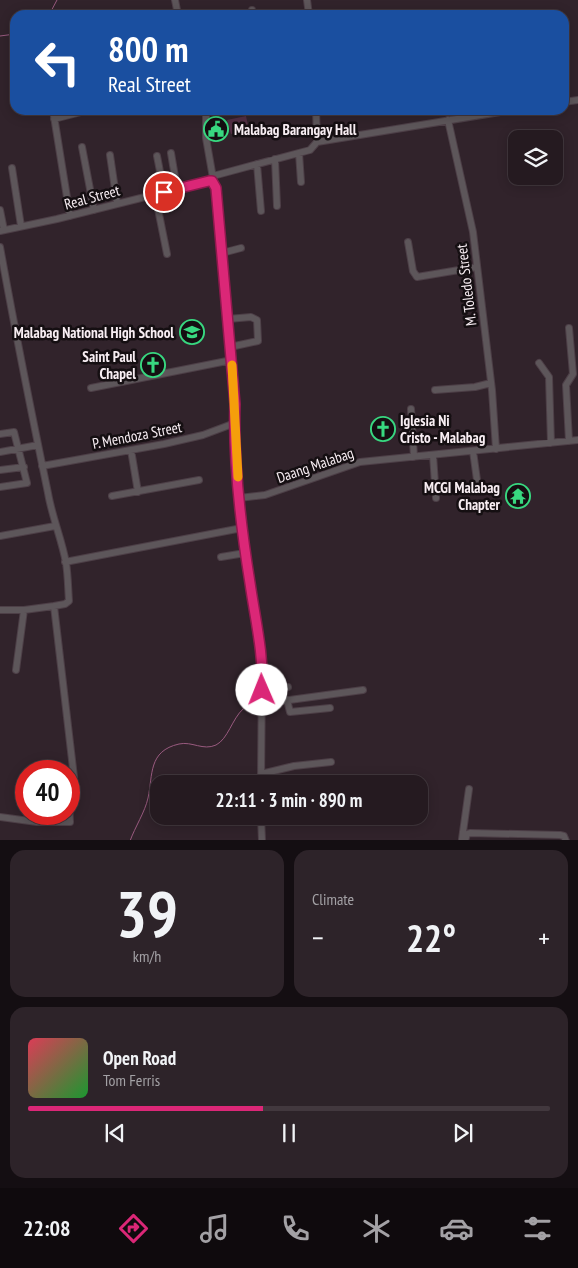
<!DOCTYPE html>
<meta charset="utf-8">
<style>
:root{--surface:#251a20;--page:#2d2329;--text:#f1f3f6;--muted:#a3a1a5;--line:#42383e;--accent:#db2777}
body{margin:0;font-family:"PT Sans Narrow",sans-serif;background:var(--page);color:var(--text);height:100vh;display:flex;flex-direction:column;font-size:19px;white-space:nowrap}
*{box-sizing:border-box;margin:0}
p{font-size:16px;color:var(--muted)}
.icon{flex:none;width:28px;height:28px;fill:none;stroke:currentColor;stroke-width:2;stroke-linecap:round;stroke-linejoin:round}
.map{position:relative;height:840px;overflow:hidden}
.side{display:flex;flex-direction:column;gap:10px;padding:10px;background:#140e12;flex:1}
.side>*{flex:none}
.top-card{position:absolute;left:10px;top:10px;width:559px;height:105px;border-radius:15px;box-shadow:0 2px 12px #0003,0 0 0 1px var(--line);background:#1a4fa0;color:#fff;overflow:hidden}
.buttons{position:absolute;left:508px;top:130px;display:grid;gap:10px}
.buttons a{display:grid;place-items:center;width:55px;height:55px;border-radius:10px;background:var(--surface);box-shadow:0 2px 12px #0003,0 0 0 1px var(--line);font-size:25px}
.speed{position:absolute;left:15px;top:760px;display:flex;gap:10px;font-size:25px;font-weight:700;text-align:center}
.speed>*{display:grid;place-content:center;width:65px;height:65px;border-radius:50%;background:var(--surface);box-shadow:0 2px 12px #0003,0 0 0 1px var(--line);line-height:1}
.speed .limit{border:8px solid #d22;background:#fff;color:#111}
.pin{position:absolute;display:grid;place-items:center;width:42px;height:42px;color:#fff;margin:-21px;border:2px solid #fff;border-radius:50%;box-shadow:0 1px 5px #0007}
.me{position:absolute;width:55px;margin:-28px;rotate:359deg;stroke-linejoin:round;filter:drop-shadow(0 0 4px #0008)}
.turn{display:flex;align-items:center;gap:18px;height:105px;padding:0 15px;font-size:22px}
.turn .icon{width:65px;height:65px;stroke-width:2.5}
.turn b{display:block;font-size:35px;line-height:42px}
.big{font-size:38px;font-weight:700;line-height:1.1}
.side .widget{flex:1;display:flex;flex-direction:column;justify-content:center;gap:8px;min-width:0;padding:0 18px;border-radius:15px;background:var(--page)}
.side .dial{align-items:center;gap:0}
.dial b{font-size:65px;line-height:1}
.song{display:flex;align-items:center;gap:15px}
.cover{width:60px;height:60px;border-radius:8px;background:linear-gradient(135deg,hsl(350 70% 55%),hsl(130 70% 35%))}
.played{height:5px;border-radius:2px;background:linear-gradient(90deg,var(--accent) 45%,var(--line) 45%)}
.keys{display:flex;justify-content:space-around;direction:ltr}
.heat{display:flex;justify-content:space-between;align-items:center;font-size:28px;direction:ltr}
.side .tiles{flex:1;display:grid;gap:10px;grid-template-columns:1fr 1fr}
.widget:last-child{grid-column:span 2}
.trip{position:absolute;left:150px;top:775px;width:278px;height:50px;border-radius:15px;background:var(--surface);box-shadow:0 2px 12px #0003,0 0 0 1px var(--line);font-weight:700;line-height:50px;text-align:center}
.menu{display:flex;height:80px;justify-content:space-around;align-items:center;background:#0f0a0d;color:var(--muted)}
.menu .icon{width:35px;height:35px}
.menu .current{color:var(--accent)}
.menu b{font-size:22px;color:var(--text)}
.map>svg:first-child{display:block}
.green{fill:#532f44}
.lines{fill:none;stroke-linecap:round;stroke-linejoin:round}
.stream{stroke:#995a7f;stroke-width:1}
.minor-casing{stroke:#4d3f47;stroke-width:8}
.minor{stroke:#5d565a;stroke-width:6}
.route-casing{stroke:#8e194d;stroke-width:12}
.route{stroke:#db2777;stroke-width:9}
.slow{stroke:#f59e0b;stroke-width:9}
.labels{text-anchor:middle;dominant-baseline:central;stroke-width:5;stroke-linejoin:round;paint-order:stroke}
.poi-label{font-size:15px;font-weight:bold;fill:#f8eef3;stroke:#150f12;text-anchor:end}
.street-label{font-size:15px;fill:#f8eef3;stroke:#150f12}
</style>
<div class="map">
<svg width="578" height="841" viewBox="0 0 578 841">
<rect width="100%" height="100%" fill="#31232b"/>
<path class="green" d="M246,116L249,130L231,134L227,120Z"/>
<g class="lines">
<path class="stream" d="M49,15L57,0
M0,36L15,34
M130,841C135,827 145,812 148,798C153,775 148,751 179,744C192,741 203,751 216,745C228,739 232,719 243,709"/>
<defs>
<path id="minor" d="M175,0L178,15
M307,0L309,15
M252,10V15
M14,85H15
M564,102L578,100
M53,110L70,216
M206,110V138L213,178
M316,110L317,142
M54,119L89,110
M448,120L473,232L492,390L496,449
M82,147L94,210
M171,153L177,189
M299,153L301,182
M110,155L117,203
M157,156L164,192
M275,159L277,206
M257,164L261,211
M12,168L21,226
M213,176L310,150L317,142L512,110
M155,194L167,254
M0,210L4,230
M0,231L57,219L209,181L215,184L235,404V432L242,528L262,672L261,784
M408,242L413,271L417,277L477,267
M0,247C15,330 31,411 48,493C52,517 62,540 66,563C68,575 68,588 69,601L65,604L54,606L74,777L69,804L70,822H37L0,817
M222,253L241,248
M228,319L251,317L257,320L258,341L230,347
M569,328L573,374L566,385L569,441
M539,363L549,377L551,443
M91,388L232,360
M435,390L475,387L491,383
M411,409L414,457
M0,434L14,432L27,483L0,487
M131,450L138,492
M473,451L477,480
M0,452L38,445
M433,455L436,498
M42,466L164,444L203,435L235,423
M0,470L24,467
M112,496L199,480
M239,498L265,495L360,462L578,440
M0,536L55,526
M221,557L245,553
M65,562L242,528
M0,610H24L54,606
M16,670L24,610
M261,693L288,687
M287,700L290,712L330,708
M260,704L363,690
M261,774L294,766L331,762
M261,782L299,783
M261,816L262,841
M462,839L469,789
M465,841L467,834L470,833L560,835L564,836L566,841"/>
</defs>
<use href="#minor" class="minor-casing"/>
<use href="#minor" class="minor"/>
</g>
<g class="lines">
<defs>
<path id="route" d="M164,192L209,181H212L216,188L235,404C233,461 241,527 250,583C255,618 264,655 262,690"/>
</defs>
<use href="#route" class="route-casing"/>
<use href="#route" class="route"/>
<path class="slow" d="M232,365L238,477"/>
</g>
<defs>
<symbol id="civic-ring" viewBox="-11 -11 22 22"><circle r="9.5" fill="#150f12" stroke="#38d880" stroke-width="1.5"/><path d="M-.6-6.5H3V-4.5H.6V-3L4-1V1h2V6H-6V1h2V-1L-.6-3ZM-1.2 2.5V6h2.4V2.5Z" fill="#38d880"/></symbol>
<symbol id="school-ring" viewBox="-11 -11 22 22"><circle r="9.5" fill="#150f12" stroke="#38d880" stroke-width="1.5"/><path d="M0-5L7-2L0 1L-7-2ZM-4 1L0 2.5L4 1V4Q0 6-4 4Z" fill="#38d880"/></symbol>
<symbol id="church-ring" viewBox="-11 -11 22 22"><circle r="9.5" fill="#150f12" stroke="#38d880" stroke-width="1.5"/><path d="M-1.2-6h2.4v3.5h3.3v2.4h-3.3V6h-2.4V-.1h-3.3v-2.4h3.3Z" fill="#38d880"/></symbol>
<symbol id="temple-ring" viewBox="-11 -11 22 22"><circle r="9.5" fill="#150f12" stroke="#38d880" stroke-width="1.5"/><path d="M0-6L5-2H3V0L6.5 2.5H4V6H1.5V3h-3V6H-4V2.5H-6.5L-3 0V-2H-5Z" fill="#38d880"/></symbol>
</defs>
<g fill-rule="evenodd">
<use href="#civic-ring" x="202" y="115" width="28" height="28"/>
<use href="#school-ring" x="178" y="318" width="28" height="28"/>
<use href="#church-ring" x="139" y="351" width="28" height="28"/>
<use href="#church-ring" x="369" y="415" width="28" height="28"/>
<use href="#temple-ring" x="504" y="482" width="28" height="28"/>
</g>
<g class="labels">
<g class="poi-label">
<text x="234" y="129" text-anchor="start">Malabag Barangay Hall</text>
<text x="174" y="332">Malabag National High School</text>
<text x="136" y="356">Saint Paul<tspan x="136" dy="17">Chapel</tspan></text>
<text x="400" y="420" text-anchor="start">Iglesia Ni<tspan x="400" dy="17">Cristo - Malabag</tspan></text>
<text x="500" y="487">MCGI Malabag<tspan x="500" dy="17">Chapter</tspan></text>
</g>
<g class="street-label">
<text transform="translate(92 197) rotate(-15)">Real Street</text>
<text transform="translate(466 285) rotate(-97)">M. Toledo Street</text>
<text transform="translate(137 435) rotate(-11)">P. Mendoza Street</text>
<text transform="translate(315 465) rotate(-19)">Daang Malabag</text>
</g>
</g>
</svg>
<div class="buttons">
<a><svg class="icon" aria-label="layers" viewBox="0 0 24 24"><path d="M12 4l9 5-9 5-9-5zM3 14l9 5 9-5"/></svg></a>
</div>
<div class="speed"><div class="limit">40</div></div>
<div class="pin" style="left:164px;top:192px;background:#d93025"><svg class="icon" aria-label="arrive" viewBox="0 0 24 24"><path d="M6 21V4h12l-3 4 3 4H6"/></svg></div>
<svg class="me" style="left:262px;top:690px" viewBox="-20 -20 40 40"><circle r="19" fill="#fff"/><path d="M0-13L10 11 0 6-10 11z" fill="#db2777"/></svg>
<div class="trip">22:11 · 3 min · 890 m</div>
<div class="top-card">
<div class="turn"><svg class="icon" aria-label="left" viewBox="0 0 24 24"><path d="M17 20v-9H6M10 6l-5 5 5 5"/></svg><div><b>800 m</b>Real Street</div></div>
</div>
</div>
<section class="side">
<div class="tiles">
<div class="widget dial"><b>39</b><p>km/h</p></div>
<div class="widget"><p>Climate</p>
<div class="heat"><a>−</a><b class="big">22°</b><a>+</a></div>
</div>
<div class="widget">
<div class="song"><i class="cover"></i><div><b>Open Road</b><p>Tom Ferris</p></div></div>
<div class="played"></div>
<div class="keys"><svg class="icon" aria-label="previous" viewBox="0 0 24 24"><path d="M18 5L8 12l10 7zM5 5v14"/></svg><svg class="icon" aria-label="pause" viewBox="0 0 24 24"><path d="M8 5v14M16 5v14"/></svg><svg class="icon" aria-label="next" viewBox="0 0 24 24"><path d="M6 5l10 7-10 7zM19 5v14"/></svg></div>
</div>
</div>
</section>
<nav class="menu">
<b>22:08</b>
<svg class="icon current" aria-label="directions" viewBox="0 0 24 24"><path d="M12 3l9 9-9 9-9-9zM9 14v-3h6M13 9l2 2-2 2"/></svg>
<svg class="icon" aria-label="music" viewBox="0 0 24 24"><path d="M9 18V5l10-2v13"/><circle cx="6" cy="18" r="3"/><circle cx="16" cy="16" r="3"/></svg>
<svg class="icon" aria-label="phone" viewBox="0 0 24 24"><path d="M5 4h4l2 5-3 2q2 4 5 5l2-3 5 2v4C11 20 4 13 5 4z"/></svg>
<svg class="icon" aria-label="climate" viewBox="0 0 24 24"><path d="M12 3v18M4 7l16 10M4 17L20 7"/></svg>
<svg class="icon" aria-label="car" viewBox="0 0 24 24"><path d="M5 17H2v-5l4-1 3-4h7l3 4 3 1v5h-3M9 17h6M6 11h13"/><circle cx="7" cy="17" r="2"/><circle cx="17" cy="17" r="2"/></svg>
<svg class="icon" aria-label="filters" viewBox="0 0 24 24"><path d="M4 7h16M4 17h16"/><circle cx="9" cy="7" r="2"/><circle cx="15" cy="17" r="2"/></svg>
</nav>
